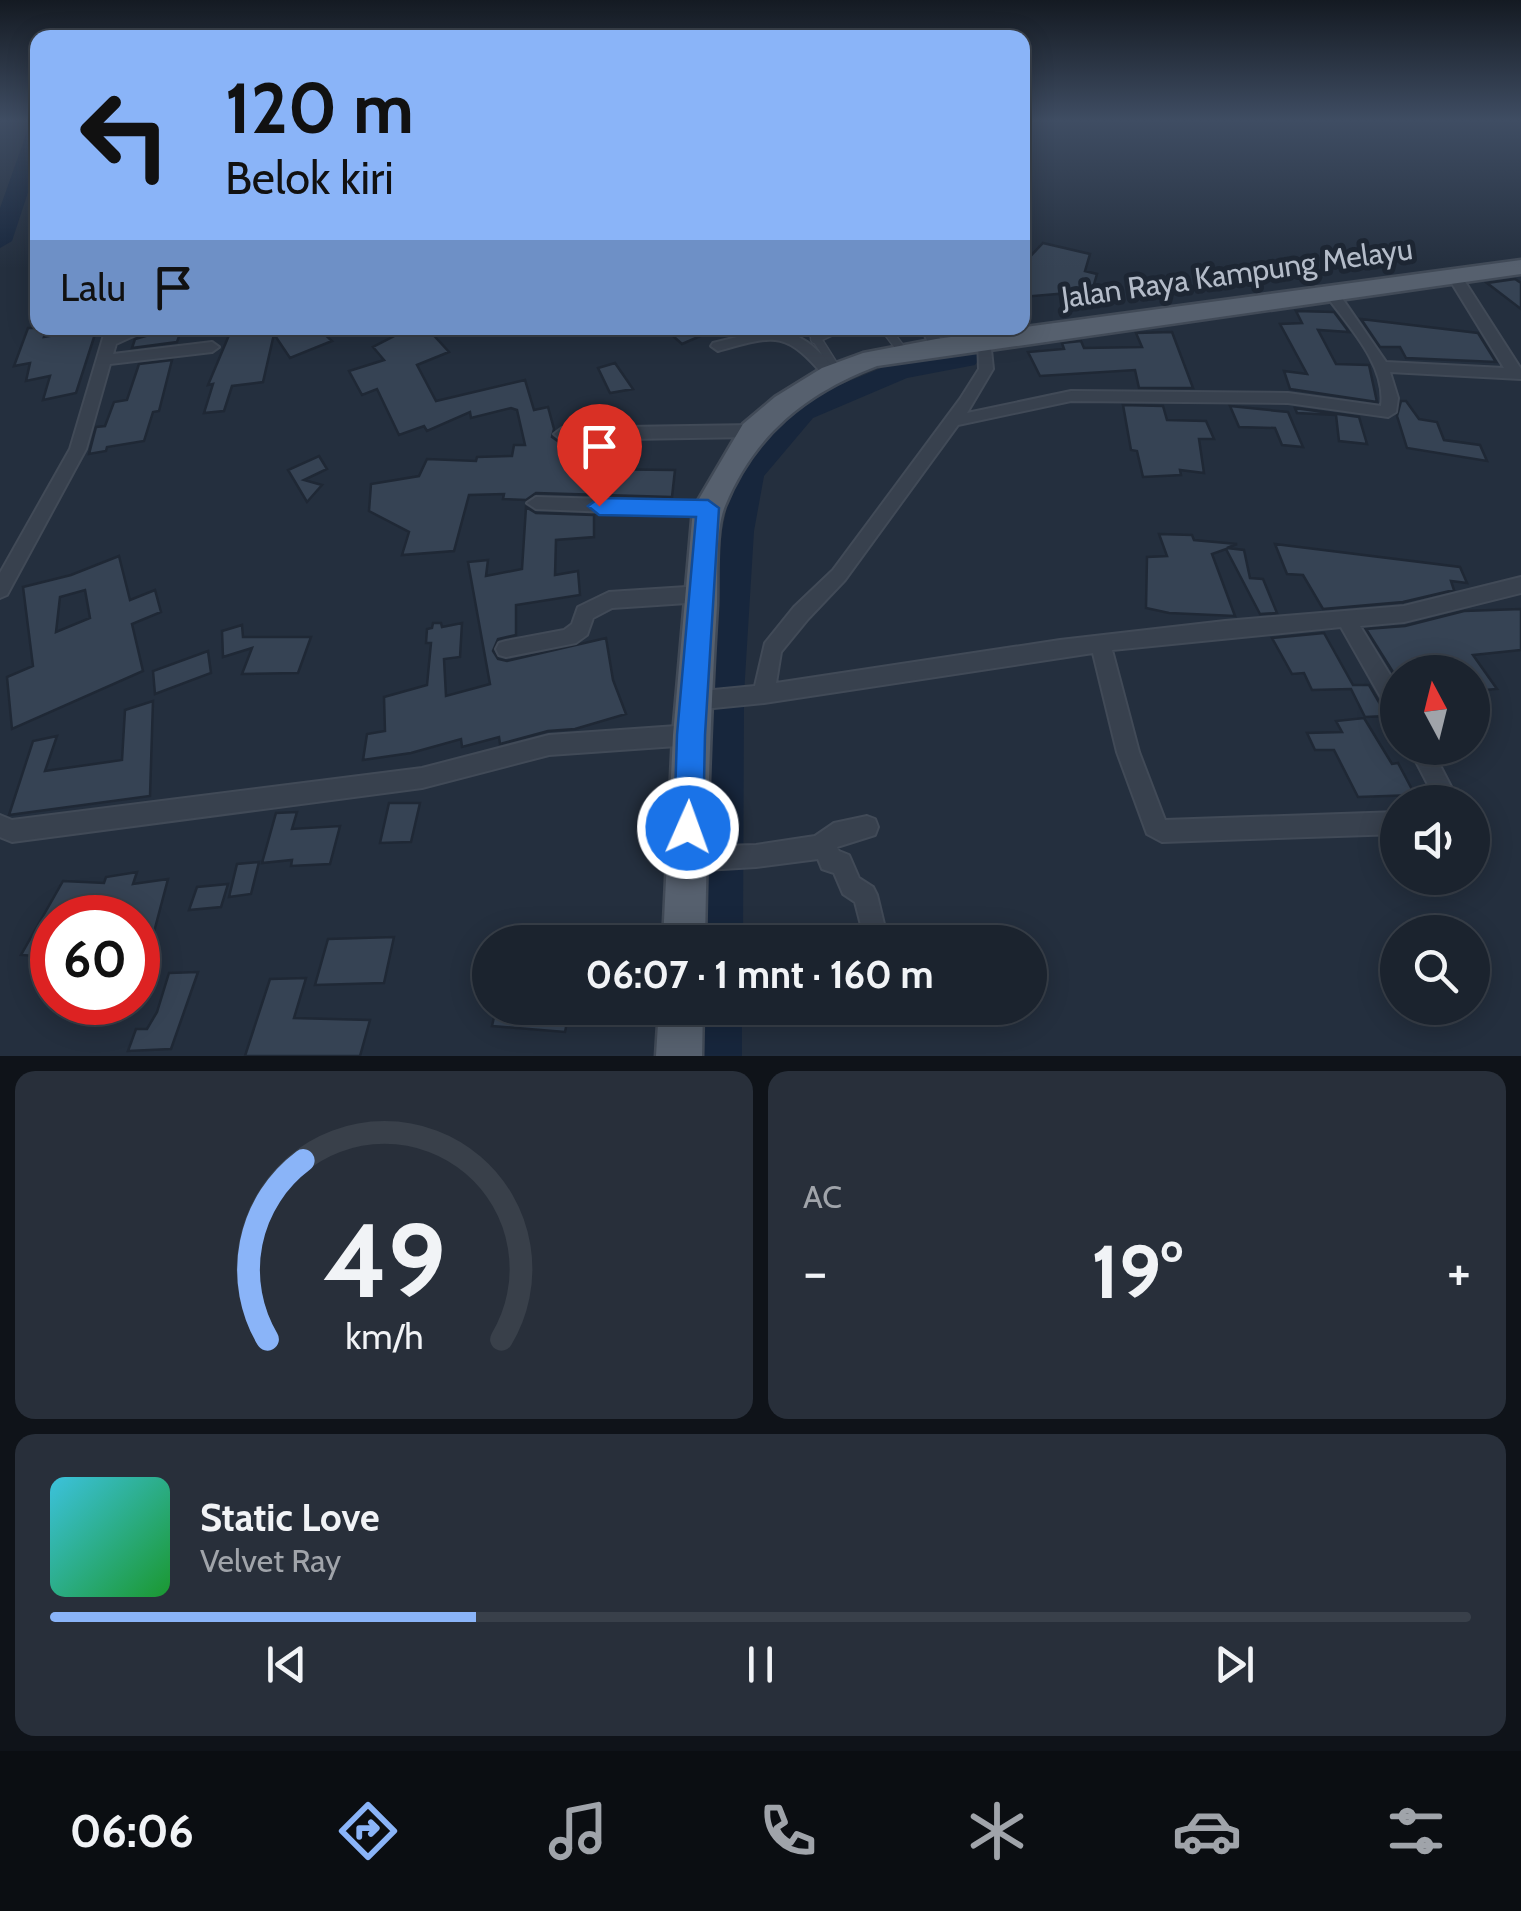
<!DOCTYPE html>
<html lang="id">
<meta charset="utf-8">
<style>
:root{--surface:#1b232e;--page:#282f3a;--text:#f1f3f6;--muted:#a0a4aa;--line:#39404a;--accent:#8ab4f8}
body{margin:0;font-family:Cabin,sans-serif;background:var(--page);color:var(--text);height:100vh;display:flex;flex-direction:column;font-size:38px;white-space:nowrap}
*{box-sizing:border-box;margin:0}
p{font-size:32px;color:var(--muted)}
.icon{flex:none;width:55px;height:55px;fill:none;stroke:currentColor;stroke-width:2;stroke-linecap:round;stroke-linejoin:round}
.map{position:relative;height:1056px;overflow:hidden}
.side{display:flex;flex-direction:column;gap:15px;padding:15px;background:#0f1319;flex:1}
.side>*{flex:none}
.top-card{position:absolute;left:30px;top:30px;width:1000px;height:305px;border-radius:20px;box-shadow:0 5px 25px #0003,0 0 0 2px var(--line);background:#8ab4f8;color:#111;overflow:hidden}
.needle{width:65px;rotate:353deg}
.controls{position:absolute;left:1380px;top:655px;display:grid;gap:20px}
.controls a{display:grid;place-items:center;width:110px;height:110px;border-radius:50%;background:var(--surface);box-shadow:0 5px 25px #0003,0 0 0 2px var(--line);font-size:50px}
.speed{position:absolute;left:30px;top:895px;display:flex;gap:20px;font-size:50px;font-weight:700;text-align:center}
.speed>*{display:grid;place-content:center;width:130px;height:130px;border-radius:50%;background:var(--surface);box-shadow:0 5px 25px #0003,0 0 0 2px var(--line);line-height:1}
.speed .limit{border:15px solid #d22;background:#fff;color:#111}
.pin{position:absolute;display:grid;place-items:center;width:85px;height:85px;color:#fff;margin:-102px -42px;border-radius:50% 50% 50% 0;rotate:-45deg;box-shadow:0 0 10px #0007}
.pin .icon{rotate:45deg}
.me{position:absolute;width:110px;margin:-55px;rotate:2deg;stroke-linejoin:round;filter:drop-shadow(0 0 8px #0008)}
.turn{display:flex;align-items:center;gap:35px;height:210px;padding:0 30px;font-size:45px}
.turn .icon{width:130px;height:130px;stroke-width:2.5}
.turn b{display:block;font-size:70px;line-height:85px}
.then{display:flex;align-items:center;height:95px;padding:0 30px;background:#0003;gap:20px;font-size:38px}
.big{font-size:75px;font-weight:700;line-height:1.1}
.side .widget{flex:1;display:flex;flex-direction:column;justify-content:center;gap:15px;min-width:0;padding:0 35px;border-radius:20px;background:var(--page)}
.side .dial{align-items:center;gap:0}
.dial svg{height:260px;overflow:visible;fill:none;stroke:var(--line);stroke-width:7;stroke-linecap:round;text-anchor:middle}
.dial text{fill:var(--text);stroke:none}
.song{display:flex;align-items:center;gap:30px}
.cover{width:120px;height:120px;border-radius:15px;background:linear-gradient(135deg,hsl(190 70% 55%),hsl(130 70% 35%))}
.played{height:10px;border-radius:5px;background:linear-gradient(90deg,var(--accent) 30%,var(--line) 30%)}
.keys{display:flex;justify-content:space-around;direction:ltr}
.heat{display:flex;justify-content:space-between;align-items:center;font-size:55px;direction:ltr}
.side .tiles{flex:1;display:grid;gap:15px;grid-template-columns:1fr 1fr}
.widget:last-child{grid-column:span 2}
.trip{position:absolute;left:472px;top:925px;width:575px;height:100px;border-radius:50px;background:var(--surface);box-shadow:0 5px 25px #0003,0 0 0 2px var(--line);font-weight:700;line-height:100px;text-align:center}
.menu{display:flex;height:160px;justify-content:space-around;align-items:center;background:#0b0e12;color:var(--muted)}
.menu .icon{width:70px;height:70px}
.menu .current{color:var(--accent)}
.menu b{font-size:45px;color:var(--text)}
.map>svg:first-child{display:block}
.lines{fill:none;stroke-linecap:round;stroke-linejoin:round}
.river{fill:#17263c;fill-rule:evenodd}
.building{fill:#364354;stroke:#1f2835;stroke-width:2.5;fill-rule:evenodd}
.service-casing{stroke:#414a57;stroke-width:11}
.minor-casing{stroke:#414a57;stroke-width:4}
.primary-casing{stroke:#414a57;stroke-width:5}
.service{stroke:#38414e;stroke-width:8}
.minor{fill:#38414e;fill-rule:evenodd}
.primary{fill:#56606e;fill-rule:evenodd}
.route{fill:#1a73e8;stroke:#114b97;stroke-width:2.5}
.labels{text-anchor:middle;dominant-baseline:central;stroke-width:10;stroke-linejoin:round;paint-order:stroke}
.far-street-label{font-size:30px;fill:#b4bcc9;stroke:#1d2633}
</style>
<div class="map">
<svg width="1521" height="1056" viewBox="0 0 1521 1056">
<rect width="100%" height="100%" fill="#242f3e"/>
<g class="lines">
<path class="river" d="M38,123V162L12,241L0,248V208L28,129Z
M936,328H962L979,359L975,365L907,378L813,418L764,476L754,531L744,694L743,942H698L706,694L722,531L734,473L793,404L891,364L948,353Z
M695,1008H742V1056H694Z"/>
</g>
<path class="building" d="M1043,243L1090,254L1085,271L1097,274L1092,291L1022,297V265Z
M1515,279L1521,283V309L1487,283Z
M1296,311L1334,312L1349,332L1318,330L1336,364L1369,365L1377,402L1290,389L1284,371L1307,374L1280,324L1302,323Z
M1361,319L1478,333L1496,362L1406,358L1400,347H1380Z
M28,328H47L44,337L97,328L76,393L43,400L50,376L26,381L30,363L14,366Z
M162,328H182L177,342L132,348L135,339L160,332Z
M232,328H318L332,341L290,358L274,334L263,382L232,386L224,411L204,413L213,384L208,385Z
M410,328H427L449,352L417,365L436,401L525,380L534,410L548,407L554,429L552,437L562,444L584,443L581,469L675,470L672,497L536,493L526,500L503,499L504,494L469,495L454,551L402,555L409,532L369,511L371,484L419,476L427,459L476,461L477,457L512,456L514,445H525L517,410L511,408L471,418L470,412L427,431L424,426L399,435L377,389L362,395L349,371L384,360L373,347Z
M664,328H719L682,344Z
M1172,332L1193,388H1139L1135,370L1040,376L1028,352L1064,349L1062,343L1081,341L1084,348L1142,347L1136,333Z
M172,360L159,411L153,412L144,441L107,447L106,451L89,454L96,427L105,426L114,402L127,400L139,364Z
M615,363L633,389L610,393L598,368Z
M1401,401H1406L1419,419L1437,422L1444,440L1480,445L1487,461L1407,448L1397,416Z
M1123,405L1163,406L1167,420L1206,421L1214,439H1199L1204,473L1180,470L1181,475L1143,477L1137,451L1131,450Z
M1230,406L1288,412L1303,447L1282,445L1275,428L1239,427Z
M1295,408L1359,417L1367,444L1339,441L1336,415L1297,413Z
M319,456L327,469L304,480L322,485L307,502L288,470Z
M526,507L536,513L594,515V537L556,540L555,575L578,571L580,595L516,605V635L498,639L493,651L498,659L507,661L606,638L613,680L626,714L575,729L548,731L500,744L499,737L462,747L461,739L411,753L363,760L367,734L385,731L384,697L427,685L431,643H426L427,629L432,628L433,623H441L442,627L462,623L460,657L444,659L446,696L490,684L468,562L488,560L486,576L522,569Z
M1159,534L1192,535L1194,540L1237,544L1227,548L1244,550L1250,578L1263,579L1277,613L1260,614L1226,549L1212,554L1235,616L1169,613L1146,608L1147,557L1167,556Z
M1275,544L1460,567L1467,583L1451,581L1454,590L1403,602L1323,609L1303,575L1287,574Z
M119,556L130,600L155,590L161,612L132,624L143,671L12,729L7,677L33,666L23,587L71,575ZM85,590L90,618L56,632L60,597Z
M1521,609V650L1473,655L1497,689L1472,691V672H1398V680L1366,629L1405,626L1464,611Z
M242,625L243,637H311L298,673L242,674L252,648L223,657L222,631Z
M1324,633L1353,685H1369L1387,716L1365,717L1351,689L1312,690L1304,673L1292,674L1272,638Z
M208,651L211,673L155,694L153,671Z
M153,701L150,796L9,815L33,741L57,736L45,771L122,760L125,710Z
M1364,718L1392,764L1398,763L1415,795L1358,797L1334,750H1315L1307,733L1342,732L1336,721Z
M389,803H420L411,842L380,843Z
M297,812L292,829L340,826L330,864L291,866L292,860L262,863L276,813Z
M259,862L251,894L229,897L237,864Z
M137,872L133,884L168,879L150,947L138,949V918H52V957L21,955L63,881L104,883L106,877Z
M228,884L221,907L189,910L197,887Z
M394,937L384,983L315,985L328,939Z
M198,972L171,1049L128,1051L136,1029H147L157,1012L169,973Z
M306,978L294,1018L370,1020L360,1056H245L270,979Z
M496,1008H570L565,1032L492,1026Z"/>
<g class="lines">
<defs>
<path id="service" d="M810,328L837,371
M885,328L904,353
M815,339L838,328"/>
<path id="minor" d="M1455,273L1462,277L1521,369V379L1390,372L1398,398L1396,412L1388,417L1288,403L1071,401L958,425L845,580L808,619L781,652L776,683L1060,640L1225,621L1404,606L1521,577V593L1404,622L1360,626L1398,688V717L1391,715L1341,627L1112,650L1139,752L1165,820L1398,812V834L1162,842L1147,834L1117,752L1093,653L764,703L693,710L686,708L683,701L686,694L693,692L755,686L765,643L794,607L833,570L960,399L979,369L978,337L983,335L990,340L993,369L967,413L1071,391L1288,393L1381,406C1387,364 1345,323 1323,291L1330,287L1335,288L1386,362L1504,368L1448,277Z
M106,328H120L119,332L132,328H151L116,344L113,354L212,342L219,347L212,352L110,364L86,449L7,595L0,598V573L70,449Z
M922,328H936L943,347L941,350H931Z
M769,329C800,331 817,348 836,370V378H826C785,330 776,335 718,351L711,346L713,343Z
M753,425L761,431L753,437L562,440L554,434L562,428Z
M536,497L708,502L717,509L708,516L536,509L527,503Z
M702,586L709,589L711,594L709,599L702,602L612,608L593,618L587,635L576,643L506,657L499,655L496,649L499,643L506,641L564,630L572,624L578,607L609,592Z
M691,725L698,728L701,735L698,742L691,745L549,755L422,788L12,842L0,837V815L12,820L422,768L549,735Z
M1409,748H1431L1459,802H1437Z
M867,816L875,819L878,827L875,835L837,847L839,851L849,855L859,878L873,887L877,895L884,924L881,933L872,936L863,933L855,902L843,894L834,873L822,869L818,859L756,867L687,871L679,867L675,859L679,851L687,847L756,845L815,836L834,823Z"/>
<path id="primary" d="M1521,260V274L877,366C806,393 754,435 725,506C715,529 718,579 717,605C710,717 707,829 705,942H663L673,735L693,509L743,424L775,397L822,368L863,353L936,339Z
M659,1008H703L702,1056H656Z"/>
</defs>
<use href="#service" class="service-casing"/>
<use href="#minor" class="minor-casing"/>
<use href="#primary" class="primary-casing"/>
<use href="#service" class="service"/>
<use href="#minor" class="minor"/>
<use href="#primary" class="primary"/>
</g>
<linearGradient id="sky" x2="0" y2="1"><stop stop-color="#141a22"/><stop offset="0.45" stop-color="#3f4d63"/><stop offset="1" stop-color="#3f4d63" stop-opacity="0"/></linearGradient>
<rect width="1521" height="268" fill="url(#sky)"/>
<path class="route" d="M599,498L708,500L719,508L705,735L703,828L699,838L688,842L678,838L674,828L677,735L696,517L599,515L588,506Z"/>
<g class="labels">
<g class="far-street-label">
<text transform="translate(1237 273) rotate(-8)">Jalan Raya Kampung Melayu</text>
</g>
</g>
</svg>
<div class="controls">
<a><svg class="needle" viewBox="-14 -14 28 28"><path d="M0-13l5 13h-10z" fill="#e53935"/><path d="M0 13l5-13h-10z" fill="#a0a4aa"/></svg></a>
<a><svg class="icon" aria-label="sound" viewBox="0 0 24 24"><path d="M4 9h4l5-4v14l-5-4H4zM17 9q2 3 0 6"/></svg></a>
<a><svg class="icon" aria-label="search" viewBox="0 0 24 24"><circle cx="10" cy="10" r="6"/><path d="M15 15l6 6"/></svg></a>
</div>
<div class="speed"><div class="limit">60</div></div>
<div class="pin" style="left:599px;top:506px;background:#d93025"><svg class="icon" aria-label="arrive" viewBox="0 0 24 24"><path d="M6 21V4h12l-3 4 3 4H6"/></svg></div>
<svg class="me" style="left:688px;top:828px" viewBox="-20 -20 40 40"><circle r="17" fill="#1a73e8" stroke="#fff" stroke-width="3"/><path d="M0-11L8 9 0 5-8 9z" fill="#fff"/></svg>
<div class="trip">06:07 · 1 mnt · 160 m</div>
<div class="top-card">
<div class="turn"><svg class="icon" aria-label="left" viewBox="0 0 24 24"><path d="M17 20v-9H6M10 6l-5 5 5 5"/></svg><div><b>120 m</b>Belok kiri</div></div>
<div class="then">Lalu<svg class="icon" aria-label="arrive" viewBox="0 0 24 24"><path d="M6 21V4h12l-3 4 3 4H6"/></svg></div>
</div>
</div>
<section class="side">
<div class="tiles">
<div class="widget dial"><svg viewBox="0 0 100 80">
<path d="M14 69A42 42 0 1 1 86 69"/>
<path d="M14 69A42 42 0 0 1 25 14" stroke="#8ab4f8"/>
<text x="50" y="56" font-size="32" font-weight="700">49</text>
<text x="50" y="72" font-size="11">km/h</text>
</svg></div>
<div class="widget"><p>AC</p>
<div class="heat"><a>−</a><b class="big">19°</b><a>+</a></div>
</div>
<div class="widget">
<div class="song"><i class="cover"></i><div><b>Static Love</b><p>Velvet Ray</p></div></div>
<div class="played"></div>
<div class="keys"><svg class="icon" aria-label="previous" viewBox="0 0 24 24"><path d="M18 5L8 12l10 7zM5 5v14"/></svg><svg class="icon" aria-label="pause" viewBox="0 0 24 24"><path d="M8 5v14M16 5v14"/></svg><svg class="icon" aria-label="next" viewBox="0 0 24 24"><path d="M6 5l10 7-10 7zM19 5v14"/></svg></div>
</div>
</div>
</section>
<nav class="menu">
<b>06:06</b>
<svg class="icon current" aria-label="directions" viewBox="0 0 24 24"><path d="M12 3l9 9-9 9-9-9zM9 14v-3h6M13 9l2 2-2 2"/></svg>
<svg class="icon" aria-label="music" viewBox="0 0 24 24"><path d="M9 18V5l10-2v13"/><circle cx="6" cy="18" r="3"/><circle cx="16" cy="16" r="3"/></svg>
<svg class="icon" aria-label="phone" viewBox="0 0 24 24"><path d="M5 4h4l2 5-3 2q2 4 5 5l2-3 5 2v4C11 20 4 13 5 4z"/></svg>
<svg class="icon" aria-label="climate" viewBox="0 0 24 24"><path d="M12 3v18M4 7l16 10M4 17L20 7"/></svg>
<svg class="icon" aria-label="car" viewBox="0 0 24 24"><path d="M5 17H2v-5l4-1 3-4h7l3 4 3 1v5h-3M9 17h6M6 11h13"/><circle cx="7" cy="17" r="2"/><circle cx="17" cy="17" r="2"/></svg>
<svg class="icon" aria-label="filters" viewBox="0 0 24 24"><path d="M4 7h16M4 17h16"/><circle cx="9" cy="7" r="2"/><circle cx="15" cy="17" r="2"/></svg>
</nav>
